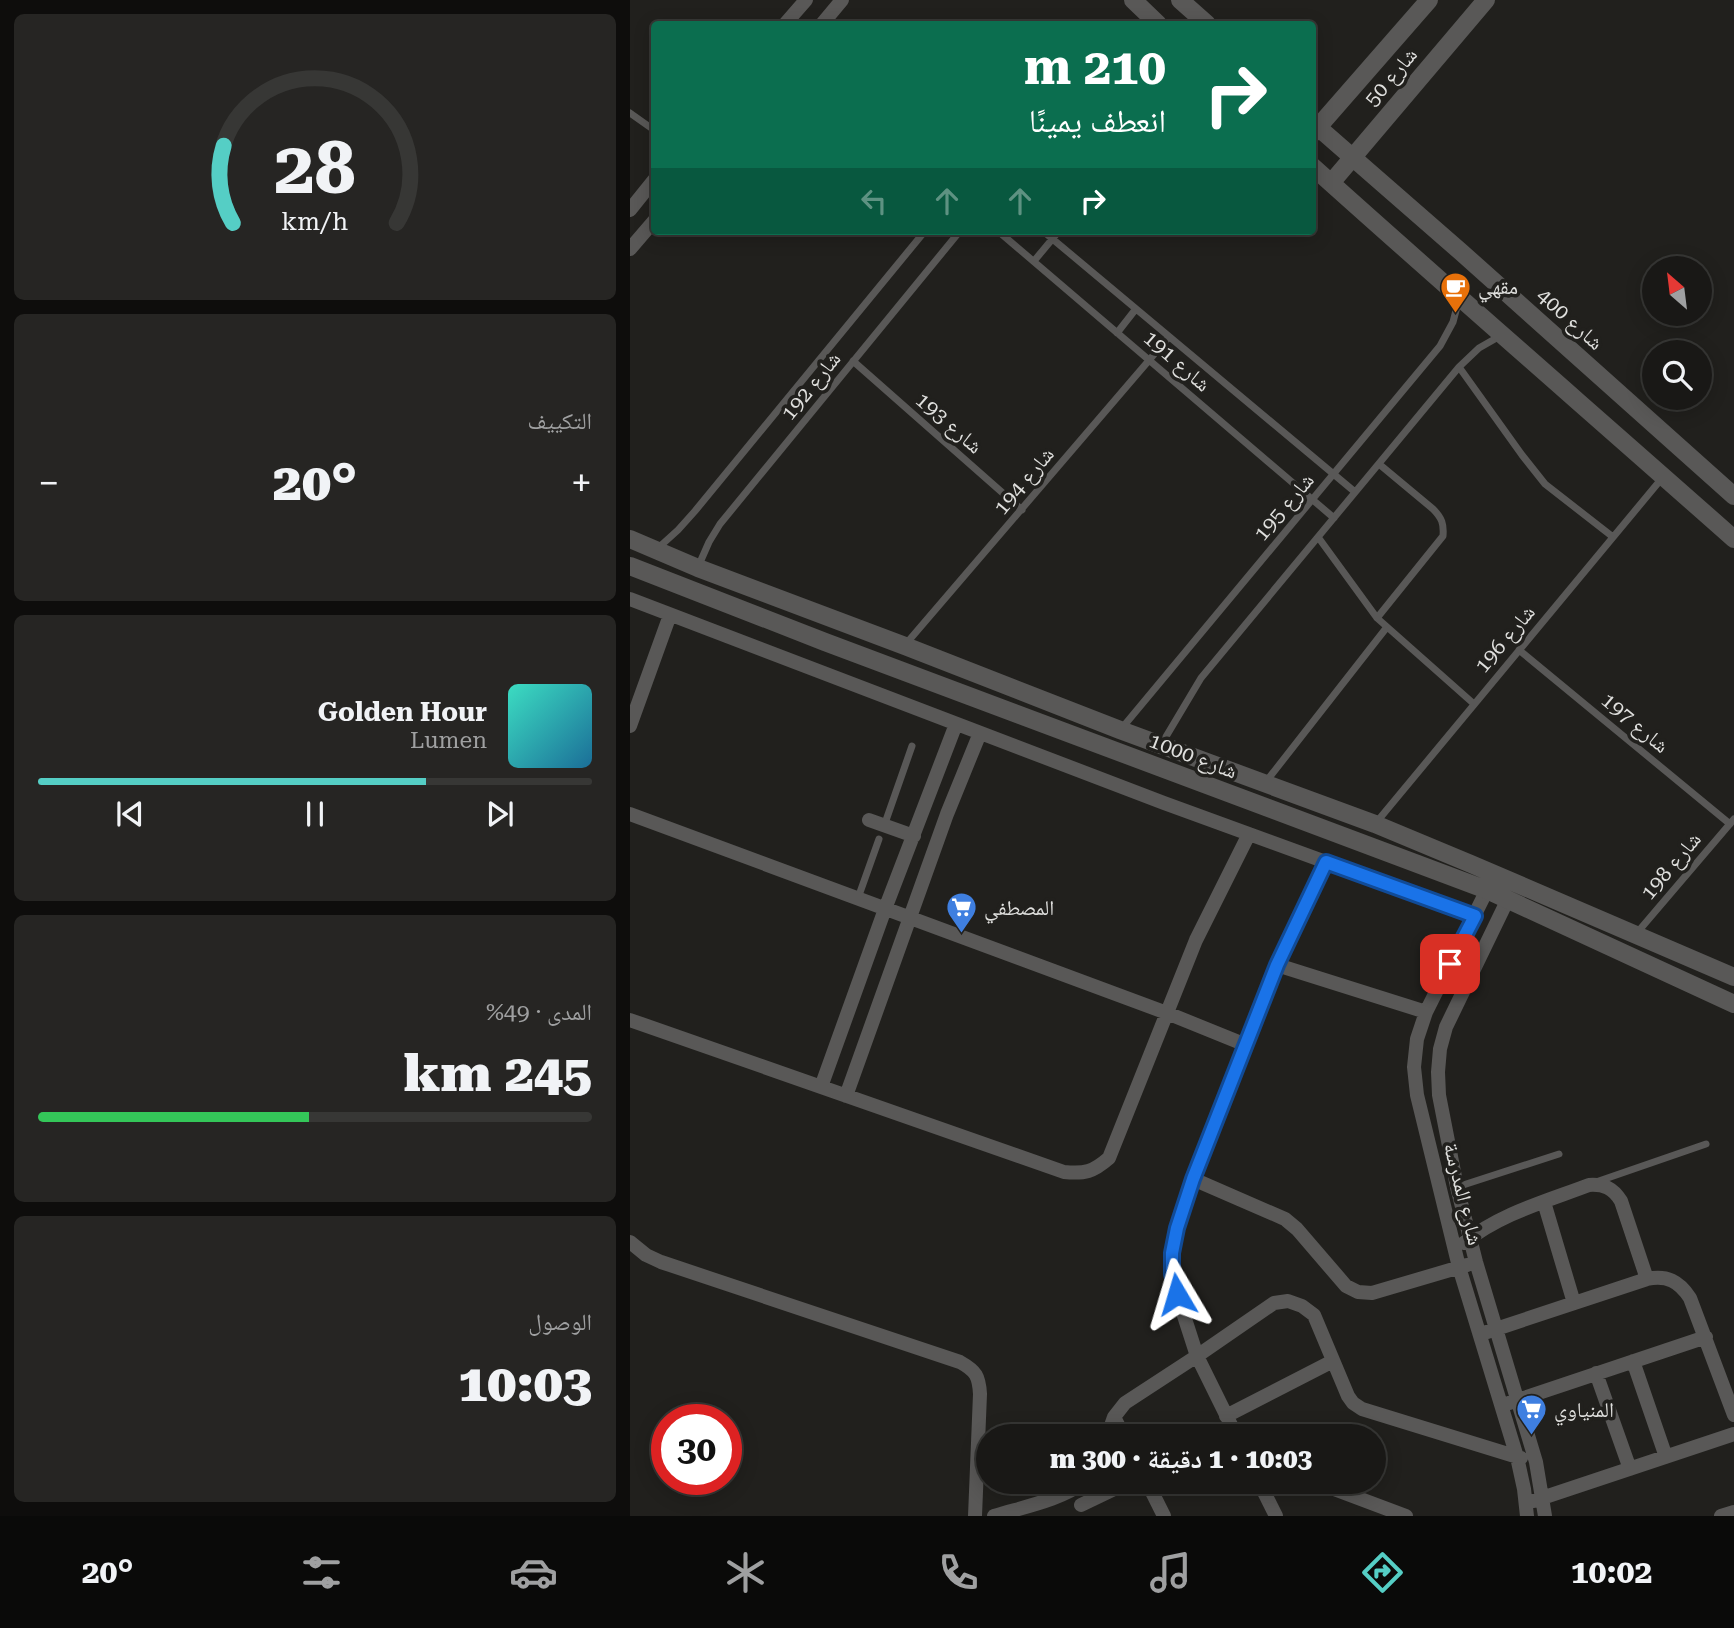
<!DOCTYPE html>
<html lang="ar">
<meta charset="utf-8">
<style>
:root{--surface:#191816;--page:#262523;--text:#f1f3f6;--muted:#9fa0a1;--line:#373735;--accent:#55cec5}
body{margin:0;font-family:"Roboto Serif","Noto Naskh Arabic",serif;background:var(--page);color:var(--text);direction:rtl;height:100vh;display:flex;flex-direction:column;font-size:26px;white-space:nowrap}
*{box-sizing:border-box;margin:0}
p{font-size:23px;color:var(--muted)}
.icon{flex:none;width:38px;height:38px;fill:none;stroke:currentColor;stroke-width:2;stroke-linecap:round;stroke-linejoin:round}
.map{position:relative;flex:1;overflow:hidden;direction:ltr}
.sheet{display:flex;flex-direction:column;gap:14px;padding:14px;background:#0e0d0c;width:630px}
.sheet>*{flex:none}
.hud{position:absolute;left:21px;top:21px;width:665px;height:214px;border-radius:7px;box-shadow:0 4px 18px #0003,0 0 0 2px var(--line);direction:rtl;background:#0b6e4f;color:#fff;overflow:hidden}
.needle{width:46px;rotate:332deg}
.controls{position:absolute;left:1012px;top:256px;display:grid;gap:14px}
.controls a{display:grid;place-items:center;width:70px;height:70px;border-radius:50%;background:var(--surface);box-shadow:0 4px 18px #0003,0 0 0 2px var(--line);font-size:35px}
.speed{position:absolute;left:21px;top:1404px;display:flex;gap:14px;font-size:35px;font-weight:700;text-align:center}
.speed>*{display:grid;place-content:center;width:91px;height:91px;border-radius:50%;background:var(--surface);box-shadow:0 4px 18px #0003,0 0 0 2px var(--line);line-height:1}
.speed .limit{border:10px solid #d22;background:#fff;color:#111}
.pin{position:absolute;display:grid;place-items:center;width:60px;height:60px;color:#fff;margin:-30px;border-radius:14px;box-shadow:0 4px 10px #0006}
.me{position:absolute;width:77px;margin:-38px;rotate:353deg;stroke-linejoin:round;filter:drop-shadow(0 0 5px #0008)}
.turn{display:flex;align-items:center;gap:24px;height:147px;padding:0 35px;font-size:32px}
.turn .icon{width:91px;height:91px;stroke-width:2.5}
.turn b{display:block;font-size:49px;line-height:60px}
.lanes{display:flex;align-items:center;height:66px;padding:0 35px;background:#0003;justify-content:center;gap:35px;direction:ltr}
.lanes .off{opacity:.35}
.big{font-size:52px;font-weight:800;line-height:1.1}
.sheet .widget{flex:1;display:flex;flex-direction:column;justify-content:center;gap:10px;min-width:0;padding:0 24px;border-radius:10px;background:var(--page)}
.sheet .dial{align-items:center;gap:0}
.dial svg{height:182px;overflow:visible;fill:none;stroke:var(--line);stroke-width:7;stroke-linecap:round;text-anchor:middle}
.dial text{fill:var(--text);stroke:none}
.song{display:flex;align-items:center;gap:21px}
.cover{width:84px;height:84px;border-radius:10px;background:linear-gradient(135deg,hsl(170 70% 55%),hsl(200 70% 35%))}
.played{height:7px;border-radius:4px;background:linear-gradient(90deg,var(--accent) 70%,var(--line) 70%)}
.keys{display:flex;justify-content:space-around;direction:ltr}
.heat{display:flex;justify-content:space-between;align-items:center;font-size:38px;direction:ltr}
.charge{height:10px;border-radius:5px;background:linear-gradient(90deg,#34c759 49%,var(--line) 0)}
.trip{position:absolute;left:346px;top:1424px;width:410px;height:70px;border-radius:35px;background:var(--surface);box-shadow:0 4px 18px #0003,0 0 0 2px var(--line);font-weight:800;line-height:70px;text-align:center;direction:rtl}
.tabs{display:flex;height:112px;justify-content:space-around;align-items:center;background:#0a0a09;color:var(--muted)}
.tabs .icon{width:49px;height:49px}
.tabs .active{color:var(--accent)}
.tabs b{font-size:32px;color:var(--text)}
main{display:flex;flex:1;min-height:0}
.map>svg:first-child{display:block}
.lines{fill:none;stroke-linecap:round;stroke-linejoin:round}
.service{stroke:#595857;stroke-width:7}
.minor{stroke:#595857;stroke-width:14}
.tertiary{stroke:#595857;stroke-width:18}
.route-casing{stroke:#114b97;stroke-width:18}
.route{stroke:#1a73e8;stroke-width:12}
.labels{text-anchor:middle;dominant-baseline:central;stroke-width:7;stroke-linejoin:round;paint-order:stroke}
.street-label{font-size:21px;fill:#dfdfdd;stroke:#21201d}
.poi-label{font-size:21px;fill:#dfdfdd;stroke:#21201d;text-anchor:start}
</style>
<main>
<div class="map">
<svg width="1104" height="1516" viewBox="0 0 1104 1516">
<rect width="100%" height="100%" fill="#21201d"/>
<g class="lines">
<path class="service" d="M0,113L24,130
M368,231L704,518
M413,231L725,492
M404,261L429,231
M487,333L505,310
M223,361L392,510
M829,367L892,455L915,484L983,537
M688,537L747,618L844,704
M27,549L48,530L65,511L295,231
M68,567L79,542L90,524L330,231
M747,618L813,536C814,524 812,518 803,509L749,464
M275,645L539,337
M889,650L1100,824
M492,728L810,346L823,322L829,299
M531,745L571,678L829,367L849,348L870,336
M635,783L757,627
M745,824L1033,477
M254,826L282,746
M228,898L249,839
M1006,934L1104,819
M966,1182L1076,1144
M827,1187L929,1154"/>
<path class="minor" d="M155,24L176,0
M192,24L212,0
M0,210L24,180
M0,249L24,221
M0,599L534,803L844,916
M0,726L40,615
M0,814L537,1013L616,1045
M239,820L284,836
M857,890L796,1012L787,1039L784,1067L787,1095L829,1267L887,1457L894,1489L897,1516
M878,899L816,1027L810,1049L808,1072L809,1095L827,1187L846,1262L906,1462L915,1516
M647,965L796,1012
M0,1020L434,1172C455,1174 463,1172 479,1158L566,940L619,834
M191,1087L255,909L326,724
M216,1096L317,814L350,733
M563,1179L655,1219L667,1229L716,1286L728,1292L742,1293L837,1265
M914,1202L944,1303
M0,1242L16,1255L31,1262L330,1362C346,1371 349,1376 350,1394L345,1516
M834,1243C869,1214 917,1201 959,1185C974,1184 983,1188 991,1201L1017,1279
M857,1332L1017,1279C1037,1275 1049,1281 1060,1298L1104,1415
M1003,1361L1036,1457
M966,1373L1000,1469
M879,1403L1076,1337
M596,1416L703,1361
M484,1417L494,1437
M477,1437L484,1417L495,1403L567,1356L644,1303L658,1301L672,1306L684,1315L718,1396L723,1403L732,1409L891,1458
M607,1437L567,1356L547,1294L542,1274V1253L547,1228L563,1179L647,965L696,862
M517,1482L534,1516
M629,1482L646,1516
M688,1483L776,1516
M903,1501L1104,1434
M451,1505L499,1482
M364,1516C393,1507 431,1500 454,1482
M1091,1516L1104,1512"/>
<path class="tertiary" d="M503,0L528,24
M550,0L577,24
M682,122L831,252L1104,496
M682,134L799,0
M682,166C822,292 964,415 1104,539
M701,183L856,0
M0,539L68,568L275,646L490,730L745,824L841,864L1104,977
M0,566L195,642L857,890L1104,1004"/>
</g>
<g class="lines">
<defs>
<path id="route" d="M547,1294L542,1274V1253L547,1228L563,1179L647,965L696,862L845,916L820,964"/>
</defs>
<use href="#route" class="route-casing"/>
<use href="#route" class="route"/>
</g>
<defs>
<symbol id="cafe-pin" viewBox="-11 -11 22 30"><path d="M0 17L-7.5 6A9.5 9.5 0 1 1 7.5 6Z" fill="#e8710a" stroke="#21201d"/><path d="M-5.5-4.5H6V0H3Q3 3.5 0 3.5H-2.5Q-5.5 3.5-5.5 0ZM3-3.2v2h1.7v-2ZM-6 4.5H4V6H-6Z" fill="#fff"/></symbol>
<symbol id="supermarket-pin" viewBox="-11 -11 22 30"><path d="M0 17L-7.5 6A9.5 9.5 0 1 1 7.5 6Z" fill="#3f7fe0" stroke="#21201d"/><path d="M-6-5.5h2.5l.6 2H6L4.5 2H-2.5L-4.4-4H-6ZM-1.5 3.2a1.3 1.3 0 1 0 .1 0ZM3 3.2a1.3 1.3 0 1 0 .1 0Z" fill="#fff"/></symbol>
</defs>
<g fill-rule="evenodd">
<use href="#cafe-pin" x="808" y="270" width="35" height="47"/>
<use href="#supermarket-pin" x="314" y="890" width="35" height="47"/>
<use href="#supermarket-pin" x="884" y="1392" width="35" height="47"/>
</g>
<g class="labels">
<g class="street-label">
<text transform="translate(761 77) rotate(-50)">شارع 50</text>
<text transform="translate(940 319) rotate(42)">شارع 400</text>
<text transform="translate(547 361) rotate(41)">شارع 191</text>
<text transform="translate(181 386) rotate(-51)">شارع 192</text>
<text transform="translate(319 423) rotate(41)">شارع 193</text>
<text transform="translate(394 481) rotate(-50)">شارع 194</text>
<text transform="translate(654 507) rotate(-50)">شارع 195</text>
<text transform="translate(875 639) rotate(-50)">شارع 196</text>
<text transform="translate(1005 723) rotate(40)">شارع 197</text>
<text transform="translate(563 756) rotate(21)">شارع 1000</text>
<text transform="translate(1041 866) rotate(-50)">شارع 198</text>
<text transform="translate(833 1194) rotate(76)">شارع المدرسة</text>
</g>
<g class="poi-label">
<text x="848" y="287">مقهي</text>
<text x="354" y="908">المصطفي</text>
<text x="924" y="1410">المنياوي</text>
</g>
</g>
</svg>
<div class="controls">
<a><svg class="needle" viewBox="-14 -14 28 28"><path d="M0-13l5 13h-10z" fill="#e53935"/><path d="M0 13l5-13h-10z" fill="#9fa0a1"/></svg></a>
<a><svg class="icon" aria-label="search" viewBox="0 0 24 24"><circle cx="10" cy="10" r="6"/><path d="M15 15l6 6"/></svg></a>
</div>
<div class="speed"><div class="limit">30</div></div>
<div class="pin" style="left:820px;top:964px;background:#d93025"><svg class="icon" aria-label="arrive" viewBox="0 0 24 24"><path d="M6 21V4h12l-3 4 3 4H6"/></svg></div>
<svg class="me" style="left:547px;top:1294px" viewBox="-20 -20 40 40"><path d="M0-17L14 15 0 8-14 15z" fill="#1a73e8" stroke="#fff" stroke-width="4"/></svg>
<div class="trip">10:03 · 1 دقيقة · 300 m</div>
<div class="hud">
<div class="turn"><svg class="icon" aria-label="right" viewBox="0 0 24 24"><path d="M7 20v-9h11M14 6l5 5-5 5"/></svg><div><b>210 m</b>انعطف يمينًا</div></div>
<div class="lanes"><svg class="icon off" aria-label="left" viewBox="0 0 24 24"><path d="M17 20v-9H6M10 6l-5 5 5 5"/></svg><svg class="icon off" aria-label="ahead" viewBox="0 0 24 24"><path d="M12 20V5M6 11l6-6 6 6"/></svg><svg class="icon off" aria-label="ahead" viewBox="0 0 24 24"><path d="M12 20V5M6 11l6-6 6 6"/></svg><svg class="icon" aria-label="right" viewBox="0 0 24 24"><path d="M7 20v-9h11M14 6l5 5-5 5"/></svg></div>
</div>
</div>
<section class="sheet">
<div class="widget dial"><svg viewBox="0 0 100 80">
<path d="M14 69A42 42 0 1 1 86 69"/>
<path d="M14 69A42 42 0 0 1 10 35" stroke="#55cec5"/>
<text x="50" y="56" font-size="32" font-weight="700">28</text>
<text x="50" y="72" font-size="11">km/h</text>
</svg></div>
<div class="widget"><p>التكييف</p>
<div class="heat"><a>−</a><b class="big">20°</b><a>+</a></div>
</div>
<div class="widget">
<div class="song"><i class="cover"></i><div><b>Golden Hour</b><p>Lumen</p></div></div>
<div class="played"></div>
<div class="keys"><svg class="icon" aria-label="previous" viewBox="0 0 24 24"><path d="M18 5L8 12l10 7zM5 5v14"/></svg><svg class="icon" aria-label="pause" viewBox="0 0 24 24"><path d="M8 5v14M16 5v14"/></svg><svg class="icon" aria-label="next" viewBox="0 0 24 24"><path d="M6 5l10 7-10 7zM19 5v14"/></svg></div>
</div>
<div class="widget"><p>المدى · 49%</p><b class="big">245 km</b><div class="charge"></div></div>
<div class="widget"><p>الوصول</p><b class="big">10:03</b></div>
</section>
</main>
<nav class="tabs">
<b>10:02</b>
<svg class="icon active" aria-label="directions" viewBox="0 0 24 24"><path d="M12 3l9 9-9 9-9-9zM9 14v-3h6M13 9l2 2-2 2"/></svg>
<svg class="icon" aria-label="music" viewBox="0 0 24 24"><path d="M9 18V5l10-2v13"/><circle cx="6" cy="18" r="3"/><circle cx="16" cy="16" r="3"/></svg>
<svg class="icon" aria-label="phone" viewBox="0 0 24 24"><path d="M5 4h4l2 5-3 2q2 4 5 5l2-3 5 2v4C11 20 4 13 5 4z"/></svg>
<svg class="icon" aria-label="climate" viewBox="0 0 24 24"><path d="M12 3v18M4 7l16 10M4 17L20 7"/></svg>
<svg class="icon" aria-label="car" viewBox="0 0 24 24"><path d="M5 17H2v-5l4-1 3-4h7l3 4 3 1v5h-3M9 17h6M6 11h13"/><circle cx="7" cy="17" r="2"/><circle cx="17" cy="17" r="2"/></svg>
<svg class="icon" aria-label="filters" viewBox="0 0 24 24"><path d="M4 7h16M4 17h16"/><circle cx="9" cy="7" r="2"/><circle cx="15" cy="17" r="2"/></svg>
<b>20°</b>
</nav>
